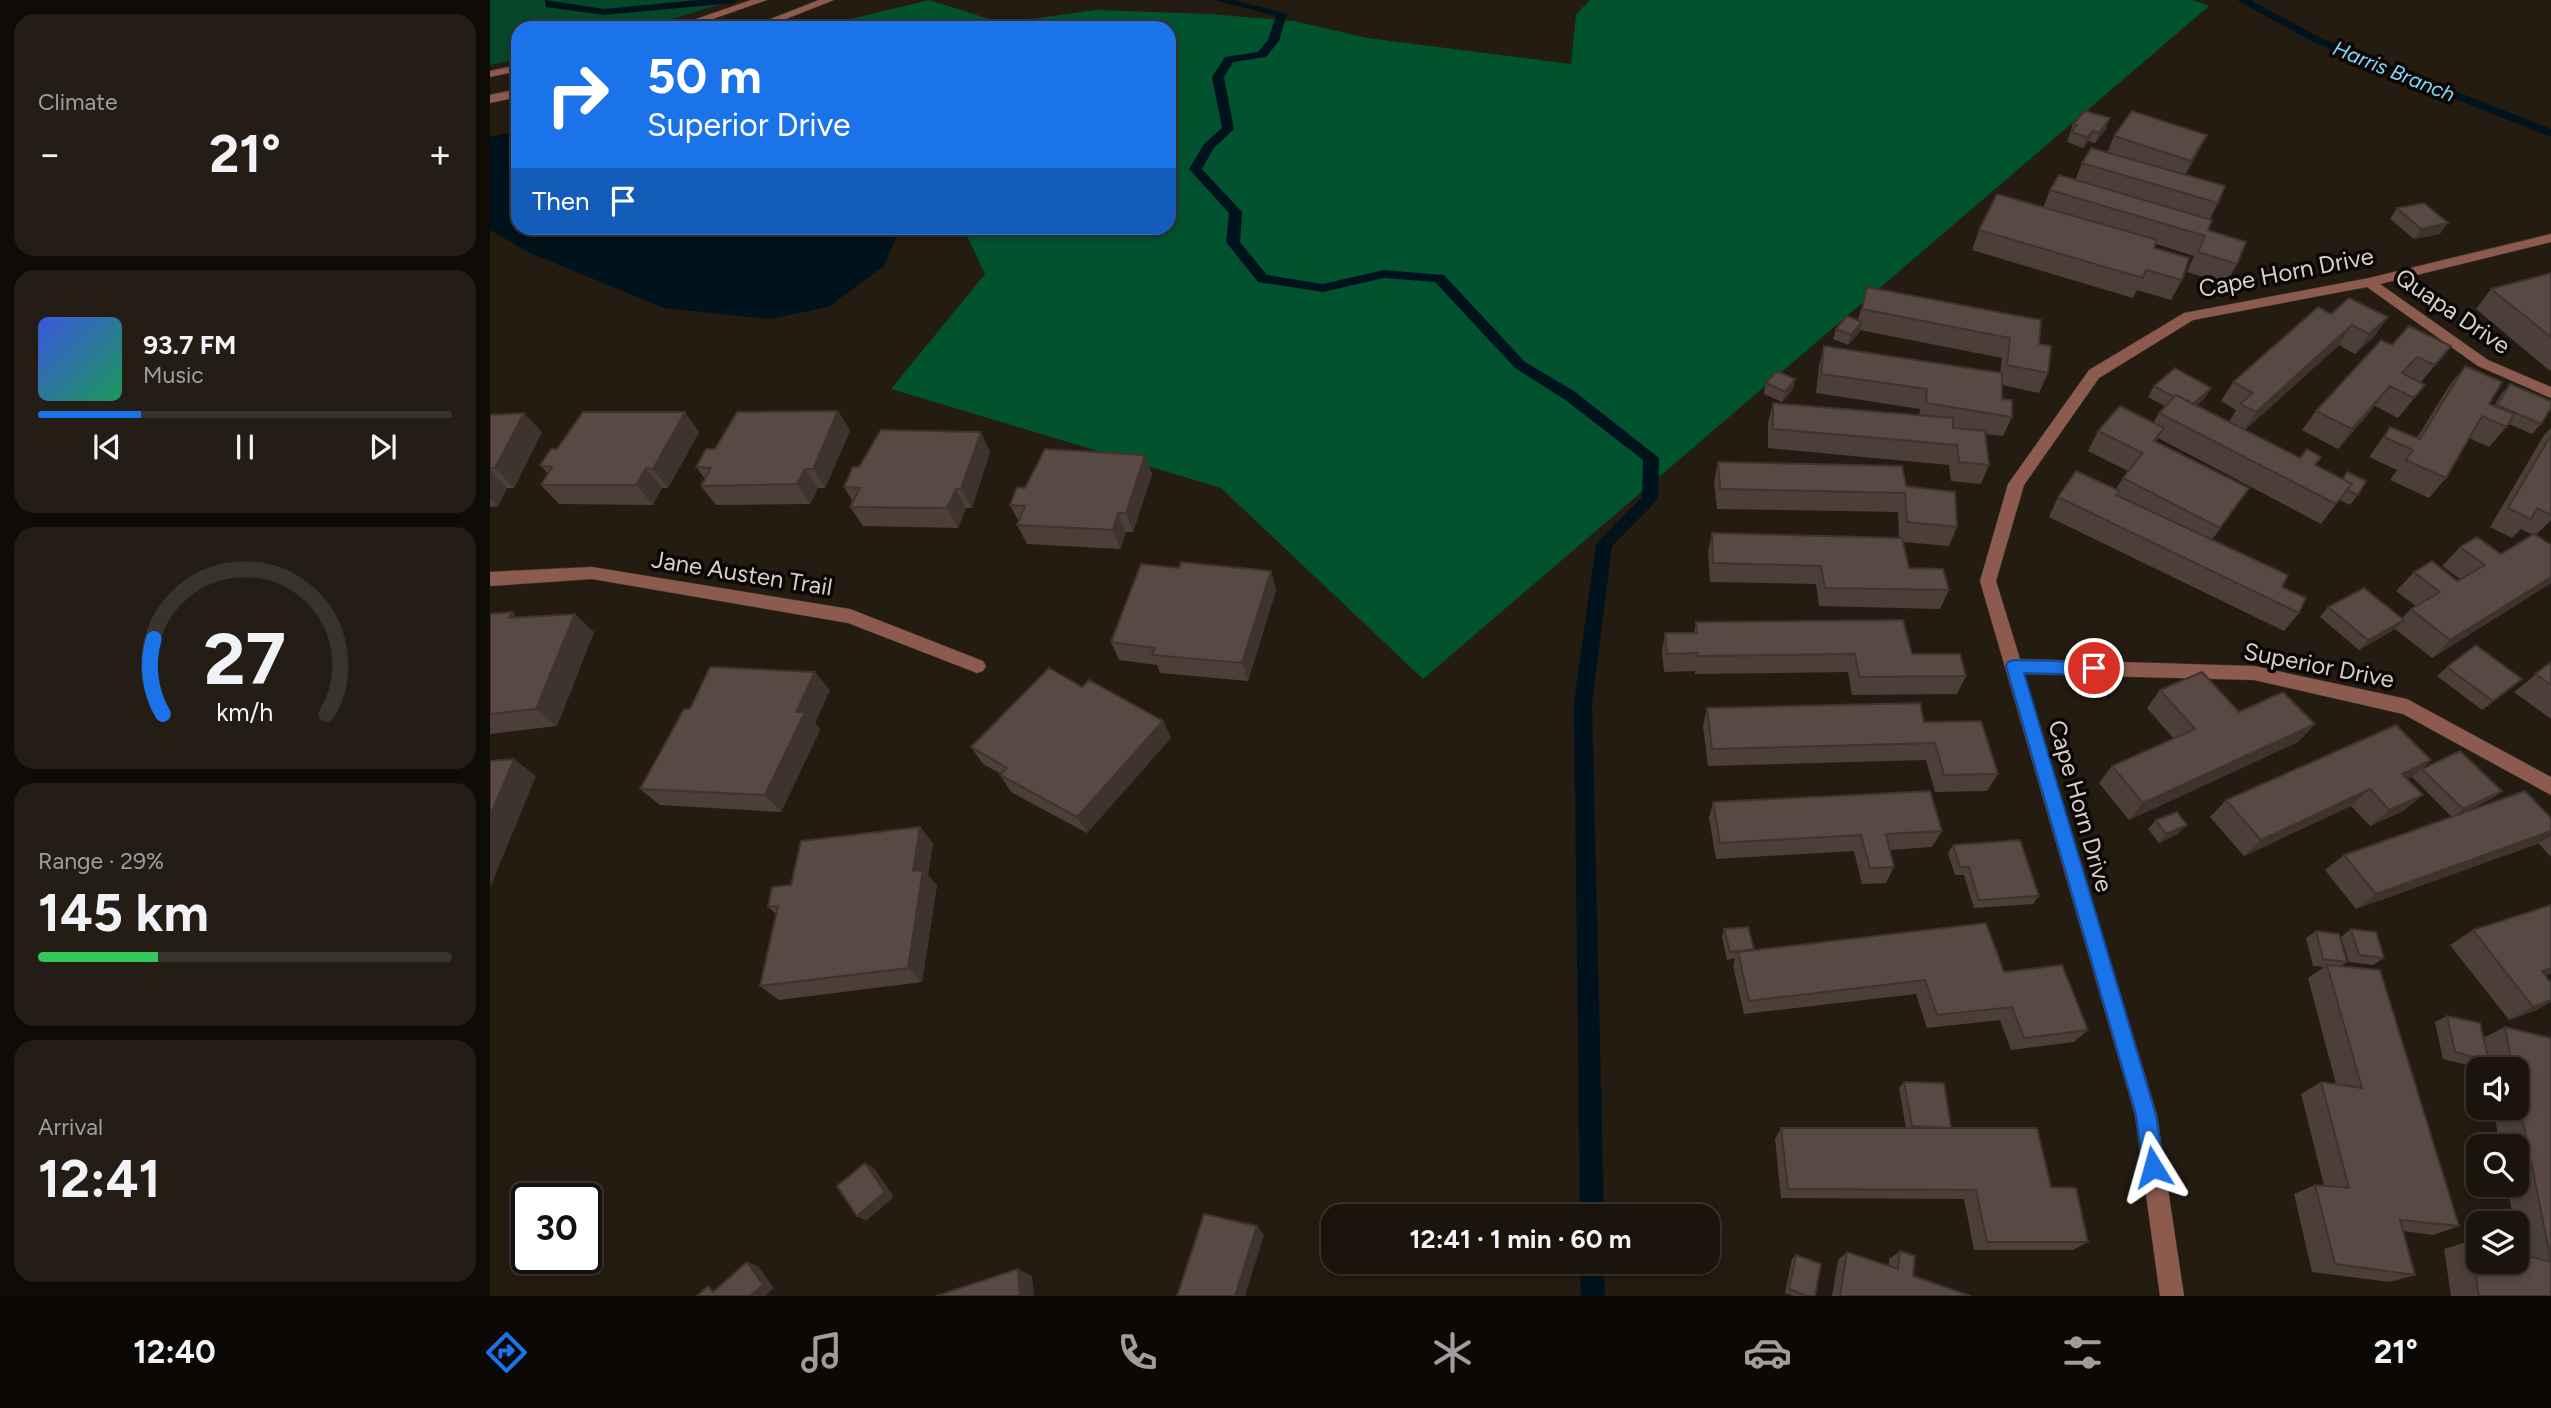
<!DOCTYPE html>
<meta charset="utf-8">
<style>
:root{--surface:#1b140d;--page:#241d16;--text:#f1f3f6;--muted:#a09e9d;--line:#39332e;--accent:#1a73e8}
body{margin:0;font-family:Figtree,sans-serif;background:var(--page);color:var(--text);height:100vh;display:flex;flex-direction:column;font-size:26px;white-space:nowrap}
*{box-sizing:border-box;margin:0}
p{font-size:23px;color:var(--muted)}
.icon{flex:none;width:38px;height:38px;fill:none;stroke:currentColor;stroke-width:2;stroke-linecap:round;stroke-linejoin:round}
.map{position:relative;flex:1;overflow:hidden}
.sheet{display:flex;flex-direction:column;gap:14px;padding:14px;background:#0f0b07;width:490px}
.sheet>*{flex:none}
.guide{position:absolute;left:21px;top:21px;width:665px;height:214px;border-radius:21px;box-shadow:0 4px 10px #0003,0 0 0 2px var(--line);background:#1a73e8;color:#fff;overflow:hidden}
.buttons{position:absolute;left:1976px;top:1057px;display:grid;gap:14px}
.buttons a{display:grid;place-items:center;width:63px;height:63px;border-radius:14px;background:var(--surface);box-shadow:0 4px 10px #0003,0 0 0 2px var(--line);font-size:35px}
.speed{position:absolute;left:21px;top:1183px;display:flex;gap:14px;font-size:35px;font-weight:700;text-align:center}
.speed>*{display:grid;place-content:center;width:91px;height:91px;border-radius:50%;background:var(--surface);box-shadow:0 4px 10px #0003,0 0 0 2px var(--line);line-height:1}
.speed .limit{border:4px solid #111;border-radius:10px;background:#fff;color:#111}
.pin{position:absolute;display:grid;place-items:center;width:60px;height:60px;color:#fff;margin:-30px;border:4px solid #fff;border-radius:50%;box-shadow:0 2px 7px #0007}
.me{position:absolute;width:77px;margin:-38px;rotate:352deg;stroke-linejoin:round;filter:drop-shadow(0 0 5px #0008)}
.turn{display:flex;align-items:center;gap:24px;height:147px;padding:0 21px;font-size:32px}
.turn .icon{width:91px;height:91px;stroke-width:2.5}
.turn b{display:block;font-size:49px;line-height:60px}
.then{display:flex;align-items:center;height:66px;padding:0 21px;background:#0003;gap:14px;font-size:26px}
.big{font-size:52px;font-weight:700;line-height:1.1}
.sheet .widget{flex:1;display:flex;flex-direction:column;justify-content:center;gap:10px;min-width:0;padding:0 24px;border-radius:21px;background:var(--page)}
.sheet .dial{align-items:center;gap:0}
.dial svg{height:182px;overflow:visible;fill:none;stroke:var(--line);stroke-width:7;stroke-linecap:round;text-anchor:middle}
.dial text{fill:var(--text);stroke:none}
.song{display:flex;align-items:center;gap:21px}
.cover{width:84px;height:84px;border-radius:10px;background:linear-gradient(135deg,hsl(230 70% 55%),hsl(150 70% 35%))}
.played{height:7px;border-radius:4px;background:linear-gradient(90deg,var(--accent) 25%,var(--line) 25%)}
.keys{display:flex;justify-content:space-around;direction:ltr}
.heat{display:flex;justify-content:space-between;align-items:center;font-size:38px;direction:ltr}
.charge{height:10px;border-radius:5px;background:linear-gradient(90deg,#34c759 29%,var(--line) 0)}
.trip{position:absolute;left:831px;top:1204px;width:399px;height:70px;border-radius:21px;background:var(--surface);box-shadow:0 4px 10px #0003,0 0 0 2px var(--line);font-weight:700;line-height:70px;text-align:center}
.menu{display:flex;height:112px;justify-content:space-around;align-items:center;background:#0b0805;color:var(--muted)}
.menu .icon{width:49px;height:49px}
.menu .current{color:var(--accent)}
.menu b{font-size:32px;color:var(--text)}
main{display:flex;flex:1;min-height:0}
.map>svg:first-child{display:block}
.green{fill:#064729}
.forest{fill:#015330}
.water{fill:#00121b}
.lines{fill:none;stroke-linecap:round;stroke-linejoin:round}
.stream{fill:#00121b;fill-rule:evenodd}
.minor-casing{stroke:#40382e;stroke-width:1}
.minor{fill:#8c5b4e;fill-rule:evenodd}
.wall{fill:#4c3f39}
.shaded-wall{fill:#3e332e}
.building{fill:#584942;stroke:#3e332e;stroke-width:2}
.route{fill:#1a73e8;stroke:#114b97;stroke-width:2}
.labels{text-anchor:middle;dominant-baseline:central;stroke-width:7;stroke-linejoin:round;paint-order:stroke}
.far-water-label{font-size:21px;font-style:italic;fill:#83d9fd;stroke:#0a0704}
.street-label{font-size:24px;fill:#d6d0c9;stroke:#0a0704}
</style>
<main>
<section class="sheet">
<div class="widget"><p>Climate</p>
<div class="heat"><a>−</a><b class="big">21°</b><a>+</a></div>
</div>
<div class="widget">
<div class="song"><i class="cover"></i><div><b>93.7 FM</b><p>Music</p></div></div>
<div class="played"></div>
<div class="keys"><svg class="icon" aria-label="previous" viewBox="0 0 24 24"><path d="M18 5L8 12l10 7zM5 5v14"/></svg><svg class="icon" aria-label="pause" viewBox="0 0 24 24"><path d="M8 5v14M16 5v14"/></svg><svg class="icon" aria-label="next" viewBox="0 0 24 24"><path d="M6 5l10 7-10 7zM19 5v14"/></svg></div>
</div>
<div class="widget dial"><svg viewBox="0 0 100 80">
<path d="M14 69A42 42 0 1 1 86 69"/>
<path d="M14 69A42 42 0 0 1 10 36" stroke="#1a73e8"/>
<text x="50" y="56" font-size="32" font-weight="700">27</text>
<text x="50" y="72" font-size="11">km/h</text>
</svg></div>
<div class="widget"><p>Range · 29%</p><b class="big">145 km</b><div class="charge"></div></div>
<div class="widget"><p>Arrival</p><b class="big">12:41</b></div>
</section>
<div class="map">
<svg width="2061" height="1296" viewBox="0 0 2061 1296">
<rect width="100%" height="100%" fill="#241b11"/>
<path class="green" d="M0,0H244L153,28H28V59L0,65Z"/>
<path class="forest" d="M439,0L512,23L606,10L719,14L804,21L877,38L1081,64L1086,14L1100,0H1703L1719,6L933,679L731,488L401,389L495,274L473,228H679V28H324Z"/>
<path class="water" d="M28,131V228H410L394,266L338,307L280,319L174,308L40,253L0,230V137Z"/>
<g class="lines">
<path class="stream" d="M55,0L114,9L208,0H248L243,3L114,15L56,7Z
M723,0H743L797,14L789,41L776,57L743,62L734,77L744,129L723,149L712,169L752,212L750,242L777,275L833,284L894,270L954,275L1035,362L1084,391L1169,458L1168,499L1122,546L1102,703L1114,1216H1090L1084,703L1106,544L1152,497L1153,460L1074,399L1025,368L945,282L894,278L833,292L768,282L736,242L739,213L699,169L714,144L732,128L722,77L735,57L768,52L778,40L786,16Z
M1747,0H1760L1831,38L2061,129V137L1823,42Z
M1090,1262H1114L1115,1296H1091Z"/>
<defs>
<path id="minor" d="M261,0H277L197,28H180Z
M329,0H344L273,28H257Z
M28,65V71L0,77V71Z
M28,89V97L0,103V95Z
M2061,234V242L1890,284L1998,360L2061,387V398L1988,366L1877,287L1703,320L1609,378L1534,485L1506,581L1530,659L1764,666L1917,699L2061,777V795L1913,714L1764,680L1534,674L1667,1115L1694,1296H1670L1645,1115L1490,581L1518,484L1599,370L1694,313L1879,278Z
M102,567L360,609L493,661L496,666L493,671L487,673L358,623L102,579L0,586V572Z"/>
</defs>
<use href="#minor" class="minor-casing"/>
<use href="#minor" class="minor"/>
</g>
<path class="wall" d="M1583,124L1616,129L1605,143L1599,141L1593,148L1577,142Z
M1624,136L1707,155L1695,175L1728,203L1720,219L1718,230L1747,264L1736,284L1697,272L1704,256L1666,244L1664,248L1692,280L1681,300L1647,290L1643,298L1482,250L1489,230L1553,208L1560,190L1585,180L1592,163L1617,153Z
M1907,208L1950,234L1924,239L1900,219Z
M2061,273V370L2060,371L1986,309L2001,289Z
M1377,287L1549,344L1558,373L1549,393L1512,385V399L1522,417L1513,436L1495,434L1499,465L1491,484L1461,481L1459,465L1278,448V423L1283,403L1429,416L1430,409L1326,393L1329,366L1334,346L1510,373L1512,358L1370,330L1358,345L1343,339L1346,329L1368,320Z
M1828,307L1884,337L1865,354L1849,345L1755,430L1852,478L1857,472L1868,495L1860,505L1849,500L1831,524L1668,438L1666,442L1759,488L1722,540L1792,587L1809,613L1794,631L1559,517L1568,497L1626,489L1633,478L1638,471L1598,451L1608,431L1663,423L1669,413L1675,406L1658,397L1664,386L1715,398L1707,405L1739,422L1746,410L1731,401L1743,382Z
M1902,345L1961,346L1931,382L1935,385L1908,418L1885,406L1848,449L1812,430L1826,411Z
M1975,366L1999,404L2004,406L2011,394L2020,384L2051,424L2042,434L2019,424L1999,447L1979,438L1956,478L1939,498L1900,480L1907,470L1879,457L1900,427L1927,438L1959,386Z
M1305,379L1303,389L1292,402L1274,394L1276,383Z
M348,411L360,431L335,488H328L320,504L226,505L211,486L215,479L206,467L225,449Z
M0,415L52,432L24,488H17L8,506L0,507Z
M2061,428V520L2046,535L2061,545V583L1942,658L1905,629L1869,650L1830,617L1838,607L1912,618L1921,609L1926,606L1906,591L1924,572L1967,581L1970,579L1952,566L1970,547L2011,554L2043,535L2031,529L2022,538L2000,527L2054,435Z
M209,432L178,488H172L163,505L69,504L51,485L58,474L50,465L67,449Z
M500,452L482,508H476L468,528L373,526L360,507L363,502L354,487Z
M655,455L662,474L643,532H636L630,549L537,544L527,525L529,522L520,505L535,488Z
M1228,462L1416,486L1467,527L1459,546L1413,542L1419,568L1459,590L1450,609L1329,606L1326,584L1220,582L1218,552L1222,533L1409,538L1408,512L1227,509L1224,482Z
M781,571L786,590L758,681L670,673L667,665L629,660L621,642Z
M0,614L27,617L104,632L67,726L0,734Z
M1206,622L1422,654L1476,676L1467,694L1362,695L1358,672L1205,674V671L1174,672L1172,652L1175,633H1204Z
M2061,662V719L2024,692Z
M1957,667L2022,688L1992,710L1947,676Z
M592,687L673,721L681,738L597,833L521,792L510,775L511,774L493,764L481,747Z
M340,690L325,723L330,730L291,812L170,805L150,789L200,709Z
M1670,690L1749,712L1825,724L1808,742L1639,820L1609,783L1622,766L1684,739L1657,708Z
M1217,708L1434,722L1508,774L1497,791L1445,792L1436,760L1218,766L1213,726Z
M1941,760L1932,769L2012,791L2001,799L1971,814L2047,844L1866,909L1835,870L1854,855L1962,817L1922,777L1917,779L1933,795L1913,811L1880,826L1861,806L1754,856L1720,817L1736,800Z
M1223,802L1452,831L1442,847L1400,850L1404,867L1396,883L1372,884L1364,851L1226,859L1219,818Z
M1666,820L1689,833L1669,843L1658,829Z
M2061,835V857L2048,843Z
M443,843L438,875L447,885L432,982L289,1000L270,986L286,914L278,907L301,885Z
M1463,845L1549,896L1543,904L1484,908L1474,875H1465L1458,853Z
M1234,929L1264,949L1263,950L1514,972L1598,1030L1584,1042L1521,1050L1510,1020L1437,1028L1426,994L1254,1014L1243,966L1245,958L1237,960L1232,937Z
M1861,929L1894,958L1883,965L1859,962L1851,937Z
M1983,930L2055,976L2047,1010L2019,1020L1960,945Z
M1826,931L1857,962L1851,966L1969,1226L1943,1235L1913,1231L1925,1275L1900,1282L1822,1272L1804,1194L1825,1185L1834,1186L1811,1094L1831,1082L1846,1084L1818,978L1834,967L1823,966L1816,938Z
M1957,1016L1993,1038L2015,1027L2061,1038V1296H1961L1954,1249L1980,1241L2030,1254L2026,1236V1223H2024L2017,1185H2026V1146H2010L2003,1108H2026V1069H1996L1995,1063L1986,1067L1953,1059L1945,1022Z
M1414,1082L1461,1128L1561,1187L1598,1242L1583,1250H1484L1474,1199L1291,1198L1285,1139L1291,1128H1416L1409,1088Z
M1410,1251L1423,1276L1481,1296H1342L1348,1260L1357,1252L1399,1266V1259Z
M1306,1255L1325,1296H1304L1295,1293L1302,1259Z"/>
<path class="shaded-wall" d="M1620,118L1616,129L1605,143L1609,133Z
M1603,131L1599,141L1593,148L1597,137Z
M1717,135L1707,155L1692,181L1701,161Z
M1958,223L1950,234L1924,239L1931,229Z
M1898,317L1884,337L1865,354L1879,334Z
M1372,322L1370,332L1358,345L1361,335Z
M1862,325L1849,345L1753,432L1766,412Z
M1305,379L1303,389L1292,402L1295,392Z
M1900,386L1885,406L1848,449L1862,429Z
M1721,388L1715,398L1694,417L1700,406Z
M348,411L360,431L335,488L323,469Z
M195,412L209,432L178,488L163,469Z
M34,413L52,432L24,488L5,468Z
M491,432L500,452L482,508L471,489Z
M655,455L662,474L643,532L636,513Z
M156,468L172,488L163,505L146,485Z
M315,469L328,488L320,504L307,484Z
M0,470L17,488L8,506L0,498Z
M466,489L476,508L468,528L457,508Z
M628,513L636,532L630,549L623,530Z
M781,571L786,590L758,681L752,663Z
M2061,577V583L1942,658L1960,640Z
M22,612L42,631L19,618Z
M85,614L104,632L67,726L46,709Z
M1914,620L1905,629L1869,650L1878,640Z
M325,672L340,690L325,723L330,730L291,812L275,795L306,712Z
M2032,679L2022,688L1992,710L2003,701Z
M673,721L681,738L597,833L587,817Z
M1825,724L1808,742L1639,820L1653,803Z
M24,759L46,776L0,888V816Z
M1941,760L1922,777L1893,790L1912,774Z
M1880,789L1861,806L1754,856L1771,840Z
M2012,791L2001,799L1962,818L1973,809Z
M1933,795L1913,811L1880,826L1899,810Z
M1697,825L1689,833L1669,843L1676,834Z
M430,827L443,843L438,875L447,885L432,982L418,968L423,871Z
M2061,831V834L2047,844L1866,909L1886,894Z
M2061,968V974L2027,985L2052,971Z
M2061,1000V1002L2047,1010L2019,1020L2043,1007Z
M375,1163L384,1168L404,1197L376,1221L367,1216Z
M767,1226L774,1235L755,1296H745Z
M257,1262L268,1266L284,1288L275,1296H260Z
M528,1269L542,1276L544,1296H530Z"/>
<path class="building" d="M1595,111L1620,118L1609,133L1603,131L1597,137L1581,132L1587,125L1583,124Z
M1642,111L1717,135L1701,161L1624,136Z
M1601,148L1735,186L1728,203L1592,163Z
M1569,175L1722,220L1718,230L1756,242L1747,264L1708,252L1715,236L1560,190Z
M1507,194L1667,240L1664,248L1699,258L1692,280L1656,270L1653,278L1489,230Z
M1934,203L1958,223L1931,229L1907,208Z
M2061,273V337L2001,289Z
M1377,287L1551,320L1549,344L1561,346L1558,373L1517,365L1520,338L1372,309Z
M1859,298L1898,317L1879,334L1862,325L1766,412L1750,404L1763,393L1743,382L1828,307L1841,314Z
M1357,316L1372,322L1361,335L1346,329Z
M1919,326L1961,346L1945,365L1927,357L1912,373L1935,385L1924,398L1900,386L1862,429L1826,411L1891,340L1902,345Z
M1334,346L1512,373V399L1522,400V417L1436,403L1437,389L1331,374Z
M1975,366L2012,382L1999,404L2024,414L2017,427L1992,416L1956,478L1916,460L1923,450L1894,437L1900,427L1930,439Z
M1685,368L1721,388L1703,404L1686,395L1684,397L1664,386Z
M1287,371L1305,379L1295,392L1276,383Z
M2020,384L2061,401V408L2051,424L2007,405Z
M1686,395L1810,458L1817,449L1831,457L1825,465L1862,484L1846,504L1669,413Z
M1283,403L1463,418V428L1495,431L1499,465L1469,462L1467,445L1283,429Z
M1630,406L1674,428L1664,441L1759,488L1730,528L1633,478L1653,453L1608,431Z
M348,411L323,469H315L307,484L211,486L221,468L206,467L216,449H225L247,412Z
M93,412H195L163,469L156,468L146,485H51L62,467L50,465L61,449H67Z
M34,413L5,468H0V415Z
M391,430L491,432L471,489H466L457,508L360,507L370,488L354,487L363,467H369Z
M2061,435V515L2047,508L2041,519L2018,508Z
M555,449L655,455L636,513H628L623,530L527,525L535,506L520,505L527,487L535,488Z
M1228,462L1412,466L1416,486L1465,492L1467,527L1417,522L1415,493L1230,489Z
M1586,471L1630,491L1626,495L1798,575L1792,587L1816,598L1809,613L1568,497Z
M1857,472L1876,481L1868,495L1857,490L1862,484L1853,479Z
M1222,533L1412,538L1419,568L1453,569L1459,590L1335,588L1331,566L1223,563Z
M2044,534L2061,545V577L1960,640L1921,609L1950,592L1924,572L1942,561L1967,581L1995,565L1970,547L1987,537L2011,554Z
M691,562L781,571L752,663L662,655L665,648L621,642L651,564L689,568Z
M1874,588L1914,620L1878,640L1838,607Z
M22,612L19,618L85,614L46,709L0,714V614Z
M1413,620L1422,654H1470L1476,676L1369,677L1365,654L1208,656V653L1177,654L1175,633H1207L1206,622Z
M1986,645L2032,679L2003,701L1957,667Z
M2061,662V685L2045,674Z
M220,667L325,672L306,712H315L275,795L150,789L194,709H200Z
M559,668L592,687L599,680L673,721L587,817L510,775L517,768L481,747Z
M1712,672L1749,712L1793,692L1825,724L1653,803L1622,766L1705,729L1670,690Z
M1430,703L1434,722L1491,721L1508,774L1454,775L1445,743L1222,749L1217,708Z
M1906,725L1941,760L1912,774L1933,795L1899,810L1880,789L1771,840L1736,800Z
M1970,751L2012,791L1973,809L1932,769Z
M24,759L0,816V761Z
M1440,791L1452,831L1396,834L1404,867L1380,868L1371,835L1230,843L1223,802Z
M2035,791L2061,818V831L1886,894L1854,855Z
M1687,812L1697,825L1676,834L1666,820Z
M430,827L423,871L433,870L418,968L270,986L288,906L278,907L282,887L301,885L311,841Z
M1530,840L1549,896L1489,900L1479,867H1470L1463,845Z
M2061,905V968L2052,971L2061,983V1000L2043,1007L1983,930Z
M1496,923L1514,972L1572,965L1598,1030L1534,1038L1522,1007L1447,1015L1435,980L1259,1001L1248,952Z
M1258,927L1264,949L1240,952L1234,929Z
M1861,929L1886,932L1894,958L1869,955Z
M1826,931L1849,934L1857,962L1833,959Z
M1837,965L1890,970L1969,1226L1910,1220L1925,1275L1845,1264L1825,1185L1859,1188L1831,1082L1872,1088Z
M1957,1016L1990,1023L1999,1061L1965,1052Z
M2015,1027L2061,1038V1261L2026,1087V1069H2023Z
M1414,1082L1454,1083L1461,1128L1422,1126Z
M1291,1128H1547L1561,1187L1586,1188L1598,1242H1497L1486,1190L1298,1189Z
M375,1163L395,1192L367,1216L347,1186Z
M714,1214L767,1226L745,1296H687Z
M1980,1241L1988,1243V1262H2026V1253L2061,1262V1296H1989Z
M1410,1251L1425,1256L1423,1276L1481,1296H1350L1357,1252L1408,1269Z
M1306,1255L1331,1264L1325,1296H1317L1299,1289Z
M257,1262L273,1285L260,1296H207L218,1286L223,1292Z
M528,1269L530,1296H446Z"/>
<path class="route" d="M1524,660L1604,662L1610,664L1612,668L1610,673L1604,675L1534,673L1666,1115L1674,1167L1671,1174L1663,1177L1656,1174L1653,1167L1646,1115L1516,666L1518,662Z"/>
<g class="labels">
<g class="far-water-label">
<text transform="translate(1904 71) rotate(22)">Harris Branch</text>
</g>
<g class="street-label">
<text transform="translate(1796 272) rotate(-11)">Cape Horn Drive</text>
<text transform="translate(1963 311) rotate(34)">Quapa Drive</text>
<text transform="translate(252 573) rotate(9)">Jane Austen Trail</text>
<text transform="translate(1829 665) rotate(11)">Superior Drive</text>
<text transform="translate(1591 806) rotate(74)">Cape Horn Drive</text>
</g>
</g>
</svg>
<div class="buttons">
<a><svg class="icon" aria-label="sound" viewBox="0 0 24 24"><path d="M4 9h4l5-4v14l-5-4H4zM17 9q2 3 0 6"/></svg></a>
<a><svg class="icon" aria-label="search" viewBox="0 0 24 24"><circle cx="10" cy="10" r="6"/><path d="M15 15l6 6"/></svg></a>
<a><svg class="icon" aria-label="layers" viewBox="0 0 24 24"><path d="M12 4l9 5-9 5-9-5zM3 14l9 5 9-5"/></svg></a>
</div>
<div class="speed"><div class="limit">30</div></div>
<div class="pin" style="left:1604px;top:668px;background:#d93025"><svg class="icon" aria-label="arrive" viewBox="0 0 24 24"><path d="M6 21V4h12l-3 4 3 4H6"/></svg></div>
<svg class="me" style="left:1663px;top:1167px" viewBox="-20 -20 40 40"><path d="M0-17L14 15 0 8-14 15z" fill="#1a73e8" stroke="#fff" stroke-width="4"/></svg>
<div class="trip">12:41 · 1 min · 60 m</div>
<div class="guide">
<div class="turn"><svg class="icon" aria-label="right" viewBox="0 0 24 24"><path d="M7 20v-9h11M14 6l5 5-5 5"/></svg><div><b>50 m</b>Superior Drive</div></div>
<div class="then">Then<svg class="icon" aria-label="arrive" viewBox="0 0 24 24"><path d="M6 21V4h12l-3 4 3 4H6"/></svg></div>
</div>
</div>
</main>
<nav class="menu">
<b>12:40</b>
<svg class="icon current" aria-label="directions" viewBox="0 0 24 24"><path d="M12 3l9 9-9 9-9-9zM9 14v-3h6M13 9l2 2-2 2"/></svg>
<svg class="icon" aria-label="music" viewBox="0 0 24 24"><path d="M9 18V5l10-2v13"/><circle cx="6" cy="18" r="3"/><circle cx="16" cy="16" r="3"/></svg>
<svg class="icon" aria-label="phone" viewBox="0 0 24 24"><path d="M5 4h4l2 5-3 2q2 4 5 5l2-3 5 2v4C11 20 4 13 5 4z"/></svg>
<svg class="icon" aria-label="climate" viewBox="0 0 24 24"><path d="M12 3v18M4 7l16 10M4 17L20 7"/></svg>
<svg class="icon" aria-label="car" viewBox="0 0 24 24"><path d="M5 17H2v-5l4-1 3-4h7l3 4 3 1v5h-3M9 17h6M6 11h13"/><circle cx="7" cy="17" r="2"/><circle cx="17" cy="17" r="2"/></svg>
<svg class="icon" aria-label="filters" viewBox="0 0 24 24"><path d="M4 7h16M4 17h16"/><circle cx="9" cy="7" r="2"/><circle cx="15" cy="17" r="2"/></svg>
<b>21°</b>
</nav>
